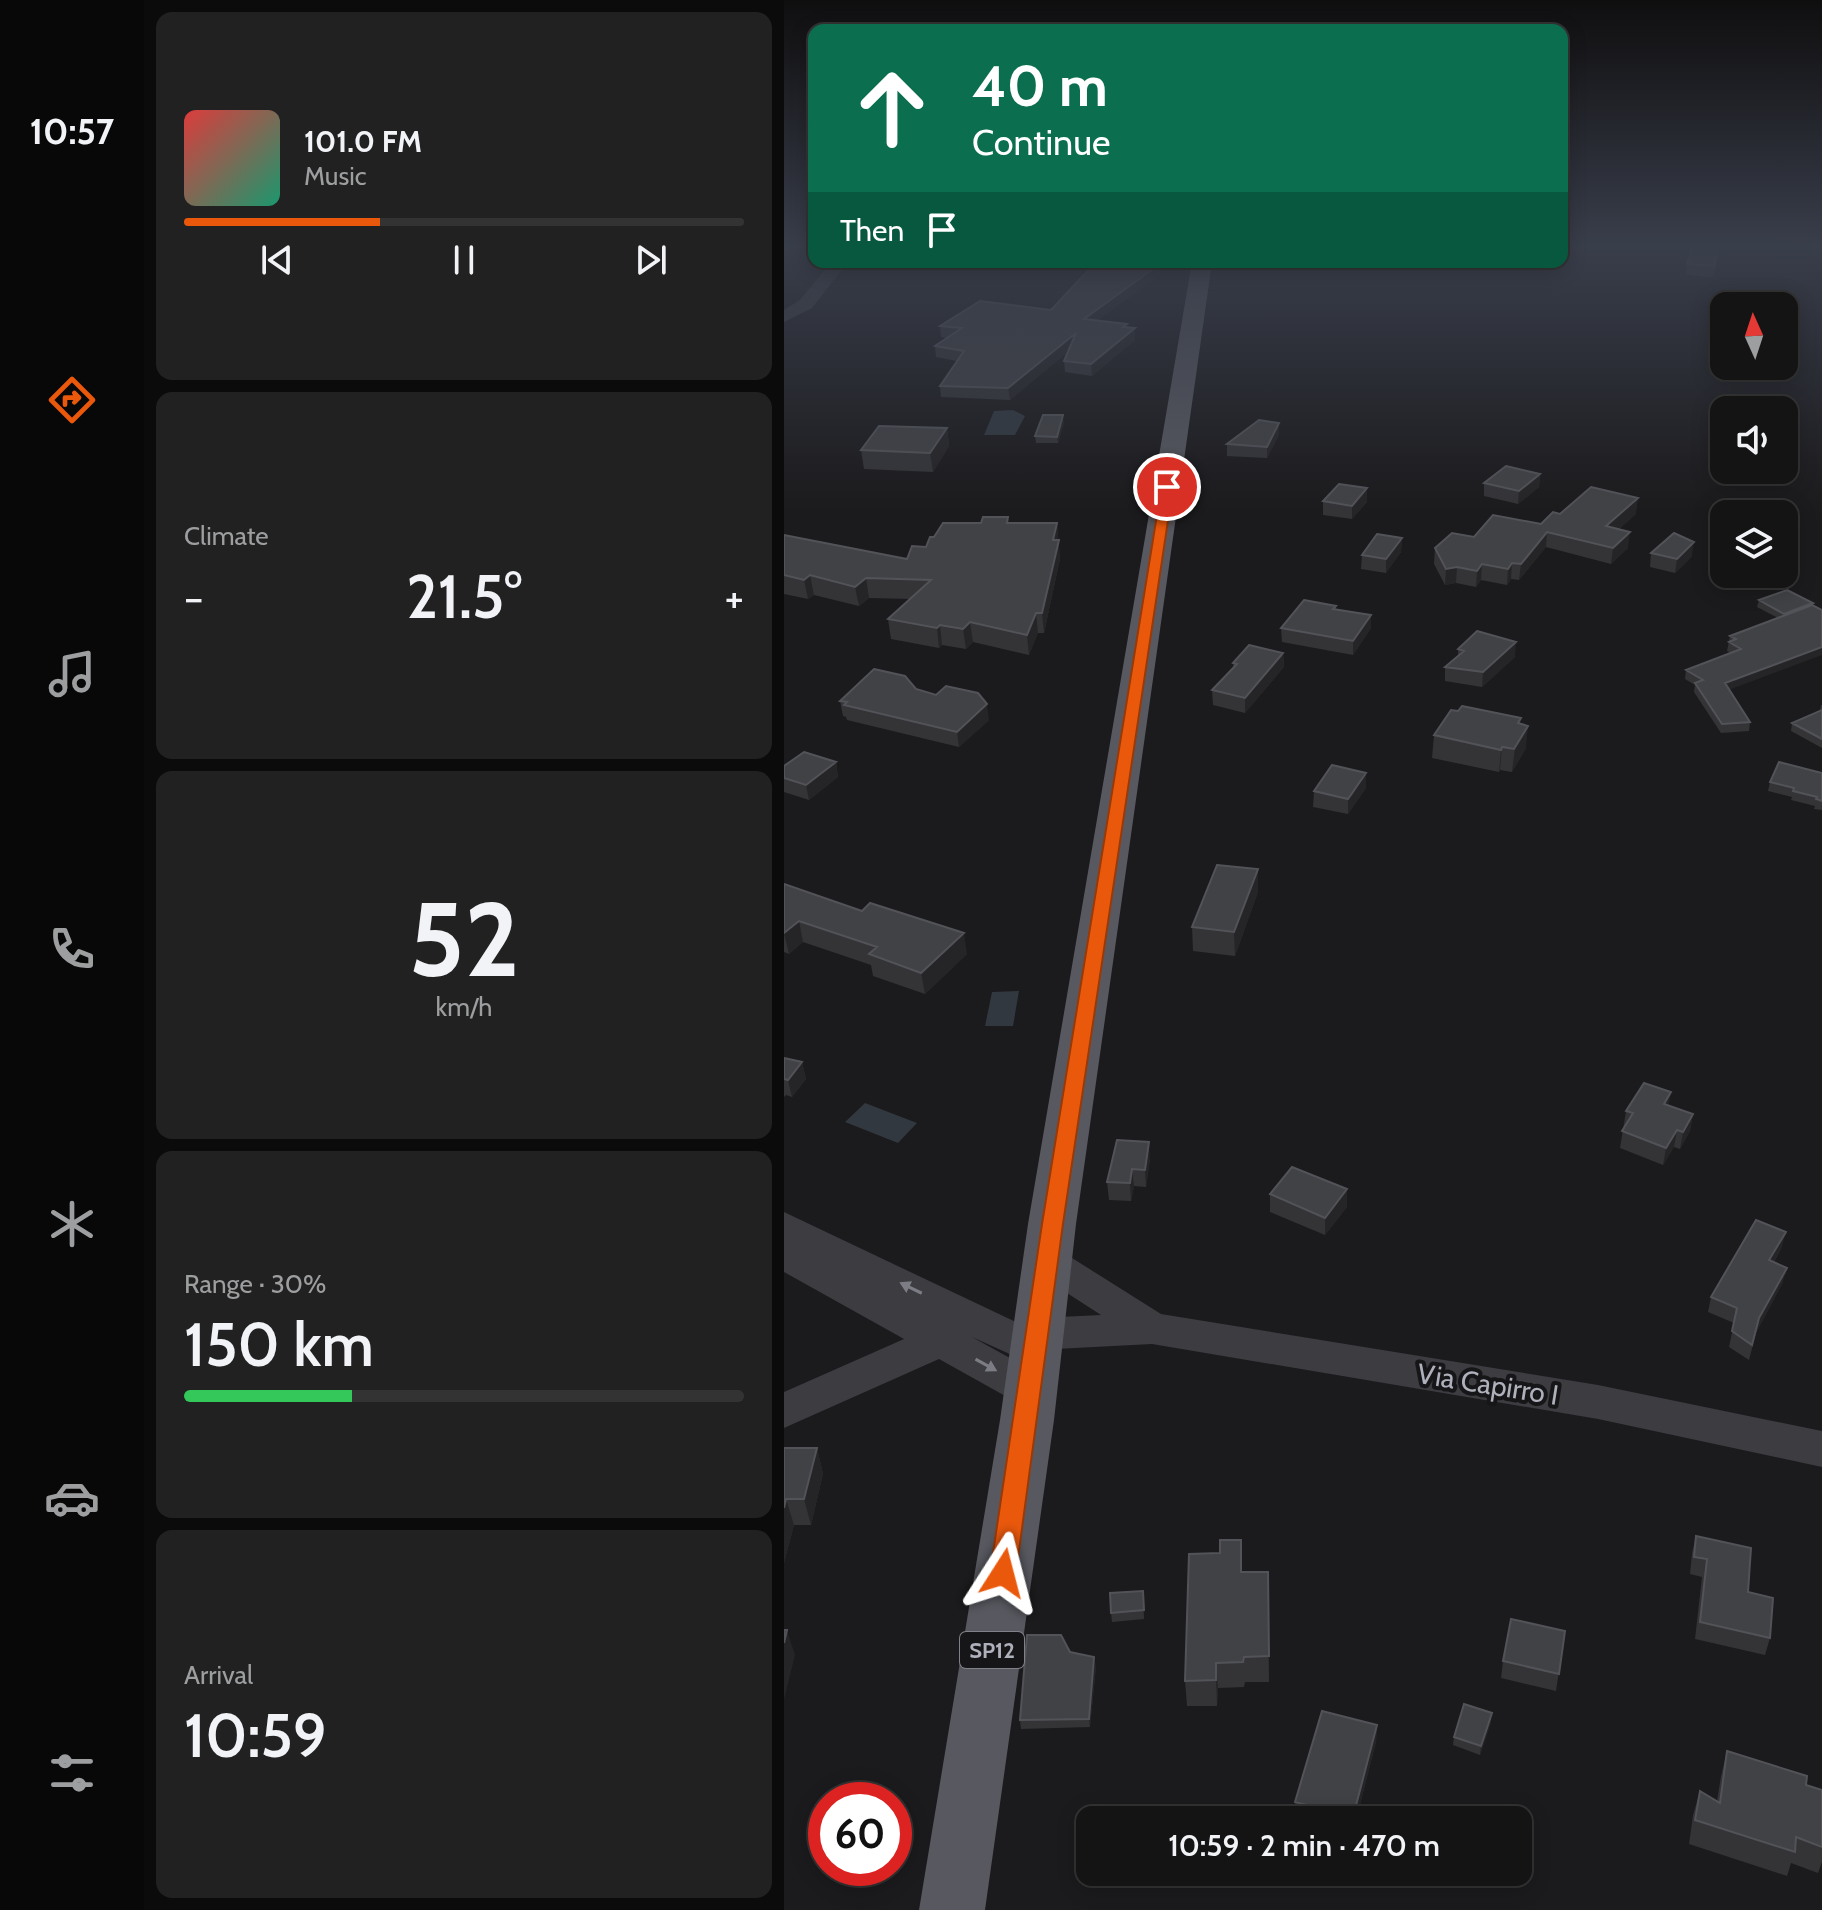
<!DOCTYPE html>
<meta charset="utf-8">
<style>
:root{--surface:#141415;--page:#212122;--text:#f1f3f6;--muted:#9d9ea0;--line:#333334;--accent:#ea580c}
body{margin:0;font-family:Cabin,sans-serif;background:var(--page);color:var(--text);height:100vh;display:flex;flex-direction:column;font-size:30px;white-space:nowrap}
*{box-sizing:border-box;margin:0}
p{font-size:26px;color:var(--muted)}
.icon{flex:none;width:44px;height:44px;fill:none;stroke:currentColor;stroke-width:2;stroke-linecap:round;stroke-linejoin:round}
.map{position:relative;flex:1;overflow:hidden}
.panel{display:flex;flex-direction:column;gap:12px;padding:12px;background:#0b0b0c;width:640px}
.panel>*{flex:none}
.banner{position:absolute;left:24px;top:24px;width:760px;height:244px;border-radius:16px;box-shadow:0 4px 20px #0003,0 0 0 2px var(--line);background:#0b6e4f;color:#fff;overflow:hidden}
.needle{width:52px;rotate:357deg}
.buttons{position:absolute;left:926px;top:292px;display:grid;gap:16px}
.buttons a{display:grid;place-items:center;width:88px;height:88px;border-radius:16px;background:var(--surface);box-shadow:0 4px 20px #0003,0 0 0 2px var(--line);font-size:40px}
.speed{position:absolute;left:24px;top:1782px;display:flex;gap:16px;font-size:40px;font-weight:700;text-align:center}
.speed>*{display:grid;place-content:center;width:104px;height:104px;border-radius:50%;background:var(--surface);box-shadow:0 4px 20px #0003,0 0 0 2px var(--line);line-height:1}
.speed .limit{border:12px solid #d22;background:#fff;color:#111}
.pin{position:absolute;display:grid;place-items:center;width:68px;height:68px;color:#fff;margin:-34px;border:4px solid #fff;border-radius:50%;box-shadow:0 2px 8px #0007}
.me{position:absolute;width:88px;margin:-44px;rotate:9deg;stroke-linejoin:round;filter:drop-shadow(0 0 6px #0008)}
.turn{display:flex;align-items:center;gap:28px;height:168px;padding:0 32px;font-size:36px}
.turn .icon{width:104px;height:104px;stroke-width:2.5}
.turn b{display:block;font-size:56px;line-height:68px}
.then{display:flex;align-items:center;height:76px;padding:0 32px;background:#0003;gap:16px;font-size:30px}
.big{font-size:60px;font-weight:600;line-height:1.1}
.panel .widget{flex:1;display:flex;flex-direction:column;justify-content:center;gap:12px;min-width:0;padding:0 28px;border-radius:16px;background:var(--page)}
.panel .dial{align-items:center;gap:0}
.dial b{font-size:104px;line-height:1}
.song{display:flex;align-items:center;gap:24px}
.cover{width:96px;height:96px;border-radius:12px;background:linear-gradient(135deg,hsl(0 70% 55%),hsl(160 70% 35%))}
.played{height:8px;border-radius:4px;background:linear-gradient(90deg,var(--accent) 35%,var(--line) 35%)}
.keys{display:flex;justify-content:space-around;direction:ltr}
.heat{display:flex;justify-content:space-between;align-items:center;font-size:44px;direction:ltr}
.charge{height:12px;border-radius:6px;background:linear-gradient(90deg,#34c759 30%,var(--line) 0)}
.trip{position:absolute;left:292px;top:1806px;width:456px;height:80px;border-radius:16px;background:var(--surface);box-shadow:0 4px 20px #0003,0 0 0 2px var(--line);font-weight:600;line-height:80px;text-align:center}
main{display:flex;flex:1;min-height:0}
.tabs{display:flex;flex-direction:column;width:144px;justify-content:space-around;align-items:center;background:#080808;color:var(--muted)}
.tabs .icon{width:56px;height:56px}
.tabs .on{color:var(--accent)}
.tabs b{font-size:36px;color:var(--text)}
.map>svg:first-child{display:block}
.water{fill:#31383f}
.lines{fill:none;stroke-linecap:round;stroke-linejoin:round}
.minor{fill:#3c3c41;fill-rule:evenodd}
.major{fill:#585960;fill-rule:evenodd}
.wall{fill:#343437}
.shaded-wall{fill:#252426}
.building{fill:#414245;stroke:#525358;stroke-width:2}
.oneway{fill:#7b7c84}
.route{fill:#ea580c;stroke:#983908;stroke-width:2}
.labels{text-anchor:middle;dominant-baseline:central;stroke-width:8;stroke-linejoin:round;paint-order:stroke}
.shield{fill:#161517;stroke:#80828a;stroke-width:2}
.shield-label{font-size:22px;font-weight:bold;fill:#aeb1bb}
.near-street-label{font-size:28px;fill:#aeb1bb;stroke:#161517}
</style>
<main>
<nav class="tabs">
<b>10:57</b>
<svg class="icon on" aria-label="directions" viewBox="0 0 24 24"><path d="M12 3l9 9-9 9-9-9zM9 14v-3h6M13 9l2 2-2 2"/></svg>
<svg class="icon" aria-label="music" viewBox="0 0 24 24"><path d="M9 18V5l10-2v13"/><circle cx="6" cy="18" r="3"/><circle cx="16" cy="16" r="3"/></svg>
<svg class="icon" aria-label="phone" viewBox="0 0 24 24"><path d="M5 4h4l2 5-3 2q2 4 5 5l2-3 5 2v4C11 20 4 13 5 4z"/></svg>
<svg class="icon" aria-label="climate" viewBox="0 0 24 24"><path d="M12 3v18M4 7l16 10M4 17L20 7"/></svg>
<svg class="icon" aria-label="car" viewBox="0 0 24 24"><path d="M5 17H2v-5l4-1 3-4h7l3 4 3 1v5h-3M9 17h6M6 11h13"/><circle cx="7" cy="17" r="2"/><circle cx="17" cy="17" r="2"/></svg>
<svg class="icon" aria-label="filters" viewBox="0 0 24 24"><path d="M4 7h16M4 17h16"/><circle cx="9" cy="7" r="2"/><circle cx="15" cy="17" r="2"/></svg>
</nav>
<section class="panel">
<div class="widget">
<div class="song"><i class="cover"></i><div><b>101.0 FM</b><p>Music</p></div></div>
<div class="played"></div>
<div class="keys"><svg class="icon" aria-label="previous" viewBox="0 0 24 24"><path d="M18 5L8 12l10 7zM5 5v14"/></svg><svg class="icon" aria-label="pause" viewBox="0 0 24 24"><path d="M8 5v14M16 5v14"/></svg><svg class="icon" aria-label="next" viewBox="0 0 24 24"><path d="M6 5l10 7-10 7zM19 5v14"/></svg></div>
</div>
<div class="widget"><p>Climate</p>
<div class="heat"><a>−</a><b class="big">21.5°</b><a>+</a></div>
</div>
<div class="widget dial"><b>52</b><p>km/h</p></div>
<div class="widget"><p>Range · 30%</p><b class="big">150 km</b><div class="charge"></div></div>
<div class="widget"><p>Arrival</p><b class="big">10:59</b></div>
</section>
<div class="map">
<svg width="1038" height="1910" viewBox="0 0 1038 1910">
<rect width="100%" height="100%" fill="#1b1a1c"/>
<path class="water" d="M229,410L241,416L231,435H200L210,411Z
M235,991L229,1026H201L208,992Z
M81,1103L133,1123L114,1143L61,1122Z"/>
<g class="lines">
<path class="minor" d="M47,262H64L28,308L0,322V310L16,300Z
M0,1212L238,1325L254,1318L317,1315L249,1271L244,1261L249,1251L263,1246L277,1251L377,1314L814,1385L1038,1431V1467L814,1419L368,1344L272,1349L266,1361L252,1366L188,1337L262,1378L268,1390L262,1402L247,1407L232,1402L155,1359L0,1428V1392L120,1339L0,1272Z"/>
<path class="major" d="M408,262H428L292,1224L270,1420L201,1910H135L216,1420L244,1224Z"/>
</g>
<path class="wall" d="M934,256L929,277L902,275L903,264Z
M285,262H377L374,276L314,320L351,328V340L308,376L281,372L280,361L283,352L226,400L157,397L156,386L173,361L152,357L151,346L163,338L157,337L156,326L267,310L308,267L285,264Z
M280,422L274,443H252L251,436Z
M495,423V435L483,458L443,456V444Z
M163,428L165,446L149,472L80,469L77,450Z
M756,474L755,487L734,504L700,496V483Z
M539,501L583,502L568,519L539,515Z
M776,514H852L835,529L844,548L827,564L762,547L735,580L727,579L723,585L697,580L692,587L672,583L661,585L650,564L651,548L690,537L757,524Z
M225,523H273L276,559L260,633H254L245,655L189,642L182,649L158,645L155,648L107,639L104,619L126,599L85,598L75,606L30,595L24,599L0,594V535L123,559L142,547Z
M618,538L617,552L602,573L577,569L578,555Z
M867,553L908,556L891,573L866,567Z
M975,600L1029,603L1028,605L945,690L966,722L965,731L937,733L910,692L911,685L901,679L902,670L947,653L943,651L946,636L994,618L973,607Z
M552,606V609L587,628L569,655L498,642L497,628Z
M674,649L731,657L698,687L661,681V667L674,656Z
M499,653L500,667L461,713L429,705L428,690L449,668V663Z
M132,689L205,720L175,747L63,720L62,717L59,716L56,701Z
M1037,705H1038V748L1007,731L1008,723L1036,711Z
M736,724L742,748L728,772L716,770L715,772L648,758L650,735Z
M52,762L54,777L25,800L0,792V766Z
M1038,773V810L1030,809L1031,806L1007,800L1008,797L984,791L986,782Z
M582,788L564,814L529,807L530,791Z
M474,869V892L451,956L409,951L408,927Z
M0,884L183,954L141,994L89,976L87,965L19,942L5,954L0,952Z
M0,1058L18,1062L22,1079L8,1097L2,1095L0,1097Z
M887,1092L884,1105L909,1114L906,1131L896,1149L890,1147L879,1165L836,1148L842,1111Z
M366,1159L362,1187L350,1186L347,1201L325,1200L323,1182Z
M486,1194L563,1207L541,1235L486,1212Z
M998,1247L990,1262L999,1282L972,1333L965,1360L945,1347L950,1323L924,1312L927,1297Z
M0,1448H33L39,1474L27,1525H10L0,1563Z
M912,1536L964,1592L986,1638L981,1655L911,1639L918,1577L906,1574L908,1553Z
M458,1572H484L485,1682H461L460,1687L434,1688L433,1706H403L401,1681Z
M359,1591L360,1619L328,1622L327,1613Z
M781,1631L772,1691L717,1678L719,1661Z
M286,1652L312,1666L306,1727L237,1729L236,1720Z
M707,1722L696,1755L669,1745L670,1737Z
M593,1725L592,1742L572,1820L511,1819V1802Z
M943,1751L1022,1785L1038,1790V1862L1034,1873L1007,1863L1003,1876L905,1844L909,1815L916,1791L933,1801L937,1776Z
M306,1820V1846H296L295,1838Z"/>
<path class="shaded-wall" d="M374,262H377L374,276L301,330L300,319Z
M343,324L344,334L351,328V340L308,376L307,364Z
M292,333L293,345L226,400L224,388Z
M279,415L280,422L274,443L273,437Z
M495,423V435L483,458V447Z
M163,428L165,446L149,472L146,453Z
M756,474L755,487L734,504L735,491Z
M583,488V502L568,519V506Z
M854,498L852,514L820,542L822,526Z
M273,523L276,559L260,633L258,613L269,540Z
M763,532L762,547L735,580L737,564Z
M846,532L844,548L827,564L829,548Z
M618,538L617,552L602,573V559Z
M910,542L908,556L891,573L893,559Z
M728,563L727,579L723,585L724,569Z
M698,564L697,580L692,587L693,571Z
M673,567L672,583L661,585L662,569Z
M26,575L30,595L24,599L20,580Z
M82,578L85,598L75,606L71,587Z
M1029,603L1027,610L999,621L1000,614Z
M252,613L254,633L245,655L243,635Z
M587,615V628L569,655V641Z
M186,622L189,642L182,649L179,629Z
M156,625L158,645L155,648L153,628Z
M732,642L731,657L698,687L699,672Z
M1038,647V655L939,692L941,683Z
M499,653L500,667L461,713V698Z
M203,704L205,720L175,747L173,732Z
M737,718L735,741L744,726L742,748L728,772L734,723Z
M718,747L716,770L715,772L717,750Z
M52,762L54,777L25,800L22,785Z
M582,773V788L564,814V799Z
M474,869V892L451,956L450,932Z
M15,921L19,942L5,954L0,933Z
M180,933L183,954L141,994L137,973Z
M18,1062L22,1079L8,1097L4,1080Z
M887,1092L884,1109L880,1104Z
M909,1114L906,1131L896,1149L899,1132Z
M893,1130L890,1147L879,1165L882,1148Z
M365,1142L366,1159L362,1187L361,1170Z
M348,1169L350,1186L347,1201L346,1183Z
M563,1189V1207L541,1235V1218Z
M1002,1232L998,1247L982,1275L985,1260Z
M1003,1268L999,1282L972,1333L975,1318Z
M33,1448L39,1474L27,1525L20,1499Z
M2,1499L10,1525L0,1563V1508Z
M3,1630L11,1655L0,1700V1643Z
M310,1657L312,1666L306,1727L305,1719Z
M432,1663L434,1688L433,1706L432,1680Z
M708,1713L707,1722L696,1755L697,1746Z
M593,1725L592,1742L572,1820H569Z"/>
<path class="building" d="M909,244L935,245L930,266L903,264Z
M312,262H374L373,266L300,319L343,324L339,327L351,328L307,364L280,361L292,333L224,388L156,386L180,351L151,346L178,328L156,326L196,301L267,310Z
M259,415H279L273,437L251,436Z
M475,420L495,423L483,447L443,444Z
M95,426L163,428L146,453L77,450Z
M722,466L756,474L735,491L700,483Z
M555,484L583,488L568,506L539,501Z
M807,487L854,498L822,526L846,532L829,548L763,532L737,564L728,563L724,569L698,564L693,571L673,567L662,569L651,548L668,533L690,537L709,515L757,524L769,512L776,514Z
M199,517H224L223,523H273L269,540H275L258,613H252L243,635L186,622L179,629L156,625L153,628L104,619L147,580L82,578L71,587L26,575L20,580L0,575V535L123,559L128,546L142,547L146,537H150L159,523H197Z
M890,533L910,542L893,559L867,553Z
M593,534L618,538L602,559L578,555Z
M1003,590L1029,603L1000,614L975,600Z
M520,600L552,606L549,609L587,615L569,641L497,628Z
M1028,605L1038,610V647L941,683L966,722L938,724L911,683L919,680L902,670L957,649L945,642L952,639L946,636Z
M693,631L732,642L699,672L661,667L680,651L674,649Z
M465,645L499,653L461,698L428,690L453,664L449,663Z
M90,669L121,676L132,689L152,695L162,686L194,693L203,704L173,732L60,705L63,702L56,701Z
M678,706L737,718L734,723L744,726L730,749L718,747L717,750L650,735L667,710L674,711Z
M1038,710V739L1008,723Z
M20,752L52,762L22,785L0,778V766Z
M995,762L1038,773V801L1032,799L1033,797L1009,791L1010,788L986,782Z
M548,765L582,773L564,799L530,791Z
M433,865L474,869L450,932L408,927Z
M0,884L78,911L86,903L180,933L137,973L85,954L93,947L15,921L0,933Z
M0,1058L18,1062L4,1080L0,1079Z
M860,1083L887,1092L880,1104L909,1114L899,1132L893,1130L882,1148L838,1131L849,1113L842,1111Z
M333,1140L365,1142L361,1170L348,1169L346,1183L323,1182Z
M508,1167L563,1189L541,1218L486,1194Z
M972,1220L1002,1232L985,1260L1003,1268L975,1318L968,1345L948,1331L953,1308L927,1297Z
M0,1448H33L20,1499H2L0,1508Z
M912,1536L967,1548L964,1592L989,1598L986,1638L916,1622L923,1559L910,1557Z
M436,1540H457V1572H484L485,1656L460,1657L459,1662L432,1663V1680L401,1681L405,1554L436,1553Z
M359,1591L360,1610L327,1613L326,1593Z
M727,1619L781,1631L775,1674L719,1661Z
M0,1630H3L0,1643Z
M243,1635H277L286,1652L310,1657L305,1719L236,1720Z
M680,1704L708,1713L697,1746L670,1737Z
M538,1711L593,1725L569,1817L511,1802Z
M943,1751L1023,1776L1022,1785L1038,1790V1847L1012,1837L1011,1852L911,1820L916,1791L936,1803Z
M298,1818L355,1819L306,1820V1838H295Z"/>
<defs><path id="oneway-solid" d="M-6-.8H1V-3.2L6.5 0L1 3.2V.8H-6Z" transform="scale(2)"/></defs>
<g class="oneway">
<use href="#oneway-solid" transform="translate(127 1288) rotate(-154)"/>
<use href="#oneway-solid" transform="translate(202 1365) rotate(29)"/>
</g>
<linearGradient id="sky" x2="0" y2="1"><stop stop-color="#0f0e0f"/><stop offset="0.48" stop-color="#393e4b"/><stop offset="1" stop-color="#393e4b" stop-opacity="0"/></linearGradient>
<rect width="1038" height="512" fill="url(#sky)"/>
<path class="route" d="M378,484L389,487L279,1224L232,1573L229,1581L219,1585L210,1581L206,1573L258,1224Z"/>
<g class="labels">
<rect class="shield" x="176" y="1632" width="64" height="36" rx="6"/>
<g class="shield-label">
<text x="208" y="1650">SP12</text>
</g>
<g class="near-street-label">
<text transform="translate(704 1384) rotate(9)">Via Capirro I</text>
</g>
</g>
</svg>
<div class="buttons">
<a><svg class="needle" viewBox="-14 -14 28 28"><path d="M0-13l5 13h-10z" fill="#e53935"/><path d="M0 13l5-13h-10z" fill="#9d9ea0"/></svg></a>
<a><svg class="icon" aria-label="sound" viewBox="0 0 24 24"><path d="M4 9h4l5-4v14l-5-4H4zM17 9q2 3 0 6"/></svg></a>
<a><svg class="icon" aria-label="layers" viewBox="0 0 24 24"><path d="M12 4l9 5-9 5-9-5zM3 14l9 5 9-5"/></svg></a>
</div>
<div class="speed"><div class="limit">60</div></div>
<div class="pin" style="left:383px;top:487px;background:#d93025"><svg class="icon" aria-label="arrive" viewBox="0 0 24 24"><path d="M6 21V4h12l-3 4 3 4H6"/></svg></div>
<svg class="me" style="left:219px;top:1573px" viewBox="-20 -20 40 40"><path d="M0-17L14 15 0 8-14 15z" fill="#ea580c" stroke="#fff" stroke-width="4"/></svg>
<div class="trip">10:59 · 2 min · 470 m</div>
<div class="banner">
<div class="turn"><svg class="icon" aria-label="ahead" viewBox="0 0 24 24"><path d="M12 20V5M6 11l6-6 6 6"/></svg><div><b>40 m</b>Continue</div></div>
<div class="then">Then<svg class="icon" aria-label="arrive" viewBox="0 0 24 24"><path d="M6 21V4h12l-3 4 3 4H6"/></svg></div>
</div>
</div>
</main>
